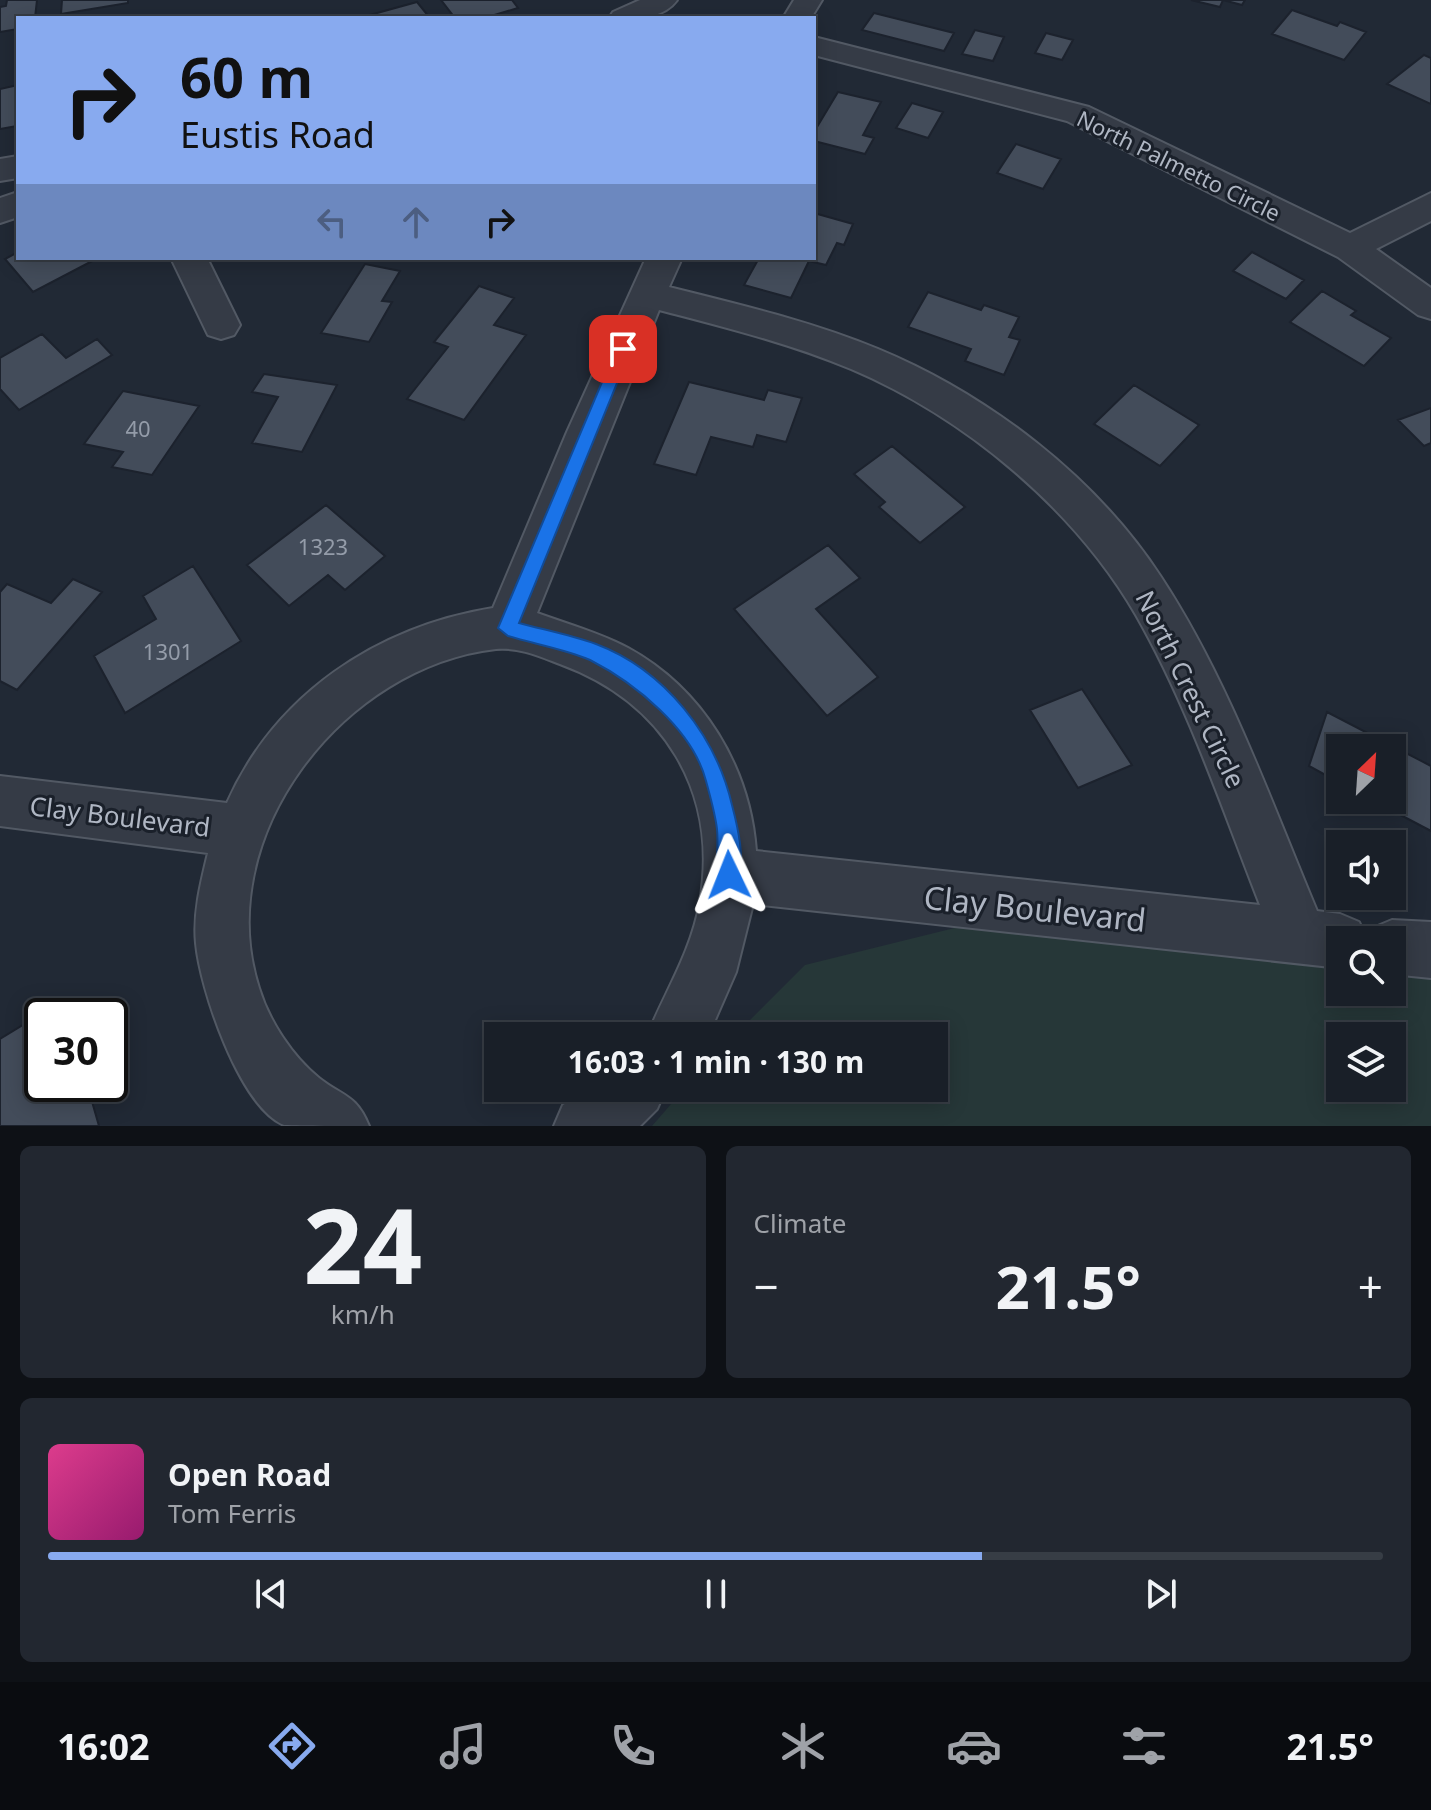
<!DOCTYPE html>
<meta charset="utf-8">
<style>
:root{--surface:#191f28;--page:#222730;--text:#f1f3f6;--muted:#9fa2a8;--line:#373d45;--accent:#88aaef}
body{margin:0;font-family:"Noto Sans",sans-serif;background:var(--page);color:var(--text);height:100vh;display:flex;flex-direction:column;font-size:30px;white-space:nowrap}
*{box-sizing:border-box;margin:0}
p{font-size:26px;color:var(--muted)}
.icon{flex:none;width:44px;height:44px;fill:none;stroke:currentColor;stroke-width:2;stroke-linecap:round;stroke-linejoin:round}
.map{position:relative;height:1126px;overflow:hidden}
.side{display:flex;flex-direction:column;gap:20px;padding:20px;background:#0e1116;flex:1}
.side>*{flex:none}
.guide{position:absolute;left:16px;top:16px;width:800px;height:244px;border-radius:0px;box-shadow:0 4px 20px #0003,0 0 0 2px var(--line);background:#88aaef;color:#111;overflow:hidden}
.needle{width:52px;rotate:25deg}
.buttons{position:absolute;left:1326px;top:734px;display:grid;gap:16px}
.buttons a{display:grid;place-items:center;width:80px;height:80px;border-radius:0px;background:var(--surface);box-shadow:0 4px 20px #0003,0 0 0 2px var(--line);font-size:40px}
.speed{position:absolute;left:24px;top:998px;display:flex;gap:16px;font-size:40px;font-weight:700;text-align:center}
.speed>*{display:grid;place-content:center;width:104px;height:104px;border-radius:50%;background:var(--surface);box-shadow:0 4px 20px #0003,0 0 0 2px var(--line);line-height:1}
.speed .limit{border:4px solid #111;border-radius:12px;background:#fff;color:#111}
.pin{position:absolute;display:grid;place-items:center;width:68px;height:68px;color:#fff;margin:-34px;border-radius:16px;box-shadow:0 4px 12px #0006}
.me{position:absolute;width:88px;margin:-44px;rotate:358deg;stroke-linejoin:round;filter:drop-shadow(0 0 6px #0008)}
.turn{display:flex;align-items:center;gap:28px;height:168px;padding:0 32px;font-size:36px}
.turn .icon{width:104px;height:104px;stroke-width:2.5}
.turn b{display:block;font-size:56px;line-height:68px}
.lanes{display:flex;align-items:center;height:76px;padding:0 32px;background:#0003;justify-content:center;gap:40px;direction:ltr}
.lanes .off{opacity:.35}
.big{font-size:60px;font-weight:700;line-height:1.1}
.side .widget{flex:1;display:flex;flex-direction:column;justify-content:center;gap:12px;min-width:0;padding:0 28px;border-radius:12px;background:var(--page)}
.side .dial{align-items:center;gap:0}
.dial b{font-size:104px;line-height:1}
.song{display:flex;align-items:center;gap:24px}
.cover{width:96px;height:96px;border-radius:12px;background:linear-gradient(135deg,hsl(330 70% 55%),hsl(320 70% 35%))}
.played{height:8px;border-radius:4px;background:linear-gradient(90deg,var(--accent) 70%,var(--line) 70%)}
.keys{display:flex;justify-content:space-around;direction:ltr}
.heat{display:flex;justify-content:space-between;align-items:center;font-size:44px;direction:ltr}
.side .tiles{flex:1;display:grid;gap:20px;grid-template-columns:1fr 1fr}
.widget:last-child{grid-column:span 2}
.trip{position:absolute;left:484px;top:1022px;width:464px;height:80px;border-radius:0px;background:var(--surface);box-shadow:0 4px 20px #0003,0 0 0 2px var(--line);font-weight:700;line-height:80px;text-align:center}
.tab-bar{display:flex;height:128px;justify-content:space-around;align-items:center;background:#0a0c10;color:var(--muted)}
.tab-bar .icon{width:56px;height:56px}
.tab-bar .on{color:var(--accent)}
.tab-bar b{font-size:36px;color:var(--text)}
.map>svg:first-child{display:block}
.green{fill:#263738;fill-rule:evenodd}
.building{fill:#434c5a;stroke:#1c222d;stroke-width:2}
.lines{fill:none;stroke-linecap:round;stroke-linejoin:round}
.minor-casing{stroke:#525964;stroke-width:4}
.minor{fill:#353b46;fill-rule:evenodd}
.route{fill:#1a73e8;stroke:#114b97;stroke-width:2}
.labels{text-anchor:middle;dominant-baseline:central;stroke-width:6;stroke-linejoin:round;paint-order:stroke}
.far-street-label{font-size:22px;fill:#afb6c3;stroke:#1a202a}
.number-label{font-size:22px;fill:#949ca9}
.street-label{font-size:26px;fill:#afb6c3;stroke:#1a202a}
.near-street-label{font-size:32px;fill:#afb6c3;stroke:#1a202a}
</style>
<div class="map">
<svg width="1431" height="1126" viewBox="0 0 1431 1126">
<rect width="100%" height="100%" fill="#212935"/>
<path class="green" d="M1003,916L1340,945V992H1392V949L1431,952V1126H652L685,1088H934V1036H734L805,965ZM1340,1036H1392V1088H1340Z"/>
<path class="building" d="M7,0H37L35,18H18V29L0,32V7L6,6Z
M62,0H128V3L61,14Z
M441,0H512L518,8L491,16L493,18H455Z
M1191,0H1245L1242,5L1223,0L1220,7Z
M417,2L430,18H359Z
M1292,10L1337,26L1340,22L1366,32L1344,60L1272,34Z
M874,13L954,33L944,51L862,30Z
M975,30L1004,37L993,61L962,54Z
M1046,33L1073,40L1062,60L1035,53Z
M1424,55L1431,58V104L1387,84Z
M18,85L17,126L0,129V89Z
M838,92L881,102L863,135L874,138L865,154L814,141V132Z
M912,103L943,112L928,138L896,128Z
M1016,144L1061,159L1043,189L997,173Z
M814,213L853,224L844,245L837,243L826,265L809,261L791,298L744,285L759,258H814Z
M18,252V258H98L33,292L5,259Z
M1252,252L1304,280L1286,299L1233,271Z
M365,264L400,271L382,301L392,302L369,342L321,333Z
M479,286L514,298L494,325L526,335L464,420L407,399L448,347L434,342Z
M1322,291L1356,311L1351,315L1391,338L1364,366L1290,322Z
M928,292L981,310L984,305L1019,317L1009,337L1020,340L1004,375L965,361L971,349L908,327Z
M42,334L66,358L97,339L112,355L19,410L0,389V358Z
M264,374L337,385L302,452L252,443L278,397L252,392Z
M689,382L764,400L768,390L802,398L786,442L757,435L753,447L711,437L696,475L654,464Z
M1134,385L1199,425L1160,466L1094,424Z
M123,391L199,406L152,475L112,467L123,452L84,444Z
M1431,408V443L1424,446L1398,420Z
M892,446L965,507L920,543L879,507L885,502L854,474Z
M326,505L385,556L345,590L328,575L289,606L247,565Z
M828,545L860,578L816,609L878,677L827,716L734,609Z
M193,566L241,641L125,713L94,656L156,619L143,596Z
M73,579L102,592L17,690L0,681V592L7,584L51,603Z
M1082,689L1132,765L1078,788L1030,710Z
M1327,712L1431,766V831L1372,800H1392V748H1340V783L1309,766Z
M62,1001L66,1016H42V1084H87L99,1126H0V1039Z"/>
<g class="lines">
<defs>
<path id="minor" d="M640,0H677C662,21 631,18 609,18L613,12Z
M794,0H822L811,18H783Z
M814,37L1089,107L1350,233L1431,193V221L1376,249L1431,288V319L1418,315L1338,257L1067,121L814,55Z
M18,156V178L0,181V159Z
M18,192V217L0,223V198Z
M171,258H207L240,325L234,335L221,339L208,335Z
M646,258H682L669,287C740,305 810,321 878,349C987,394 1096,477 1161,577C1228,679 1270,799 1317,911L1340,914L1359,922L1367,940H1340V968L753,904L736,972L708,1036H647C666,990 691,952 700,902C719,792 664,702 560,664C539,656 519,647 496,649C344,666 210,836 259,988C269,1021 292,1056 319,1078C343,1097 356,1094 369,1126C349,1126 300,1126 284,1125C239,1106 200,988 196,943C193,913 201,882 208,853L0,826V776L227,803C275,695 376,627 493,608L567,432ZM659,310C724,327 789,343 851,369C964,417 1074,508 1136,615C1188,706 1222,808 1260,905L756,851C750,767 703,689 628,648C600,633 567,624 537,613Z
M1392,920L1431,922V978L1392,974V940H1367L1373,928Z
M593,1088H666L657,1109L640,1126H554L563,1105Z"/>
</defs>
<use href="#minor" class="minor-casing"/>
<use href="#minor" class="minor"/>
</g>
<path class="route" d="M623,344L631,349L519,623C545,630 571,635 596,644C665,670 716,736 732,805C738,828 746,861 737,883L729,886L721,883C714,866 719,847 717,829C715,813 710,796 706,781C693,730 635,683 590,660C565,649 534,644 508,636L498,628L616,349Z"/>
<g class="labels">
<g class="far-street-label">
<text transform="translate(1179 165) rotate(26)">North Palmetto Circle</text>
</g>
<g class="number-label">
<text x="138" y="428">40</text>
<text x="323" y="546">1323</text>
<text x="168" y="651">1301</text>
</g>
<g class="street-label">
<text transform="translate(1191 689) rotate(64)">North Crest Circle</text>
<text transform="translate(120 816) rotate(7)">Clay Boulevard</text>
</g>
<g class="near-street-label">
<text transform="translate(1035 908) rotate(6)">Clay Boulevard</text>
</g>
</g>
</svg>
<div class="buttons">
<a><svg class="needle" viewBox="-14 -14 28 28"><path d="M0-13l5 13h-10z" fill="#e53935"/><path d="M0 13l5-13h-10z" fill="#9fa2a8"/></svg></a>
<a><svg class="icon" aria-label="sound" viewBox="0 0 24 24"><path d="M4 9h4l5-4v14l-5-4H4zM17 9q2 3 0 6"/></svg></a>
<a><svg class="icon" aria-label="search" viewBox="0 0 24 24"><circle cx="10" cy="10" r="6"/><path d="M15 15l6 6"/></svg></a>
<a><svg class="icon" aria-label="layers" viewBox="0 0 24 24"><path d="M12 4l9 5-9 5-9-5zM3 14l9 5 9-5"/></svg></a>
</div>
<div class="speed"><div class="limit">30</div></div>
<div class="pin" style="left:623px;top:349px;background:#d93025"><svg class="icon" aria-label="arrive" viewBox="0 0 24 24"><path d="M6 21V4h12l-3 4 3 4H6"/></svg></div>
<svg class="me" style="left:729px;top:875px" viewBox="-20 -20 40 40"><path d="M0-17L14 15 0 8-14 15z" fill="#1a73e8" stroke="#fff" stroke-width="4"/></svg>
<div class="trip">16:03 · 1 min · 130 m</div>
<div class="guide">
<div class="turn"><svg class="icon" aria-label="right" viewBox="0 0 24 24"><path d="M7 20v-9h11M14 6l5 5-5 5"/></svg><div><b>60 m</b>Eustis Road</div></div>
<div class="lanes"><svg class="icon off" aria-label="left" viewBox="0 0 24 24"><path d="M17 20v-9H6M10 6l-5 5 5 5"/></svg><svg class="icon off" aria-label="ahead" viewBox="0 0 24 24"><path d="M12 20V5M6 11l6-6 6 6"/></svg><svg class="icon" aria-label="right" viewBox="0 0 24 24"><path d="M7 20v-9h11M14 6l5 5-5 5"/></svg></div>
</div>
</div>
<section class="side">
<div class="tiles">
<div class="widget dial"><b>24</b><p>km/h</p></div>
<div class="widget"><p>Climate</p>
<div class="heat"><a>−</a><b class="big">21.5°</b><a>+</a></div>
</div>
<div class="widget">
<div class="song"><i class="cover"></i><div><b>Open Road</b><p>Tom Ferris</p></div></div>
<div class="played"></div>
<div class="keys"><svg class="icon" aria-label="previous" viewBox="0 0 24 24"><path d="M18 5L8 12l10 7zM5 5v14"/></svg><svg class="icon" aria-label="pause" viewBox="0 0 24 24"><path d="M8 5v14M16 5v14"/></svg><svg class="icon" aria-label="next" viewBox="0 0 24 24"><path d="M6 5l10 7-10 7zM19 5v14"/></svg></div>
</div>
</div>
</section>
<nav class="tab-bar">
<b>16:02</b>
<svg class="icon on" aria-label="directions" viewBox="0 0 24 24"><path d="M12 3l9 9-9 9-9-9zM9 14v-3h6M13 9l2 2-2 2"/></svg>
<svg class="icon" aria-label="music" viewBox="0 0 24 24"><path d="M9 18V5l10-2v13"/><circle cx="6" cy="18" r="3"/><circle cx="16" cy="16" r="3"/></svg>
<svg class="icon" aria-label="phone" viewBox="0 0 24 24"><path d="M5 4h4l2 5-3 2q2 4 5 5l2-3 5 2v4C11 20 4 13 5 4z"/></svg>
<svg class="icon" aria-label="climate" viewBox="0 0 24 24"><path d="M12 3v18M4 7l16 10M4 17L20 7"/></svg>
<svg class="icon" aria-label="car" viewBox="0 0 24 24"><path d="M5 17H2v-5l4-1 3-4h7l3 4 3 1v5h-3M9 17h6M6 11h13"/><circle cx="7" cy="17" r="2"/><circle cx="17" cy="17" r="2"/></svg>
<svg class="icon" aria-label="filters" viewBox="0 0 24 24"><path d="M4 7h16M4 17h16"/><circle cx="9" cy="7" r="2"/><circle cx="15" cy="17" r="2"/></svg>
<b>21.5°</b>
</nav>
